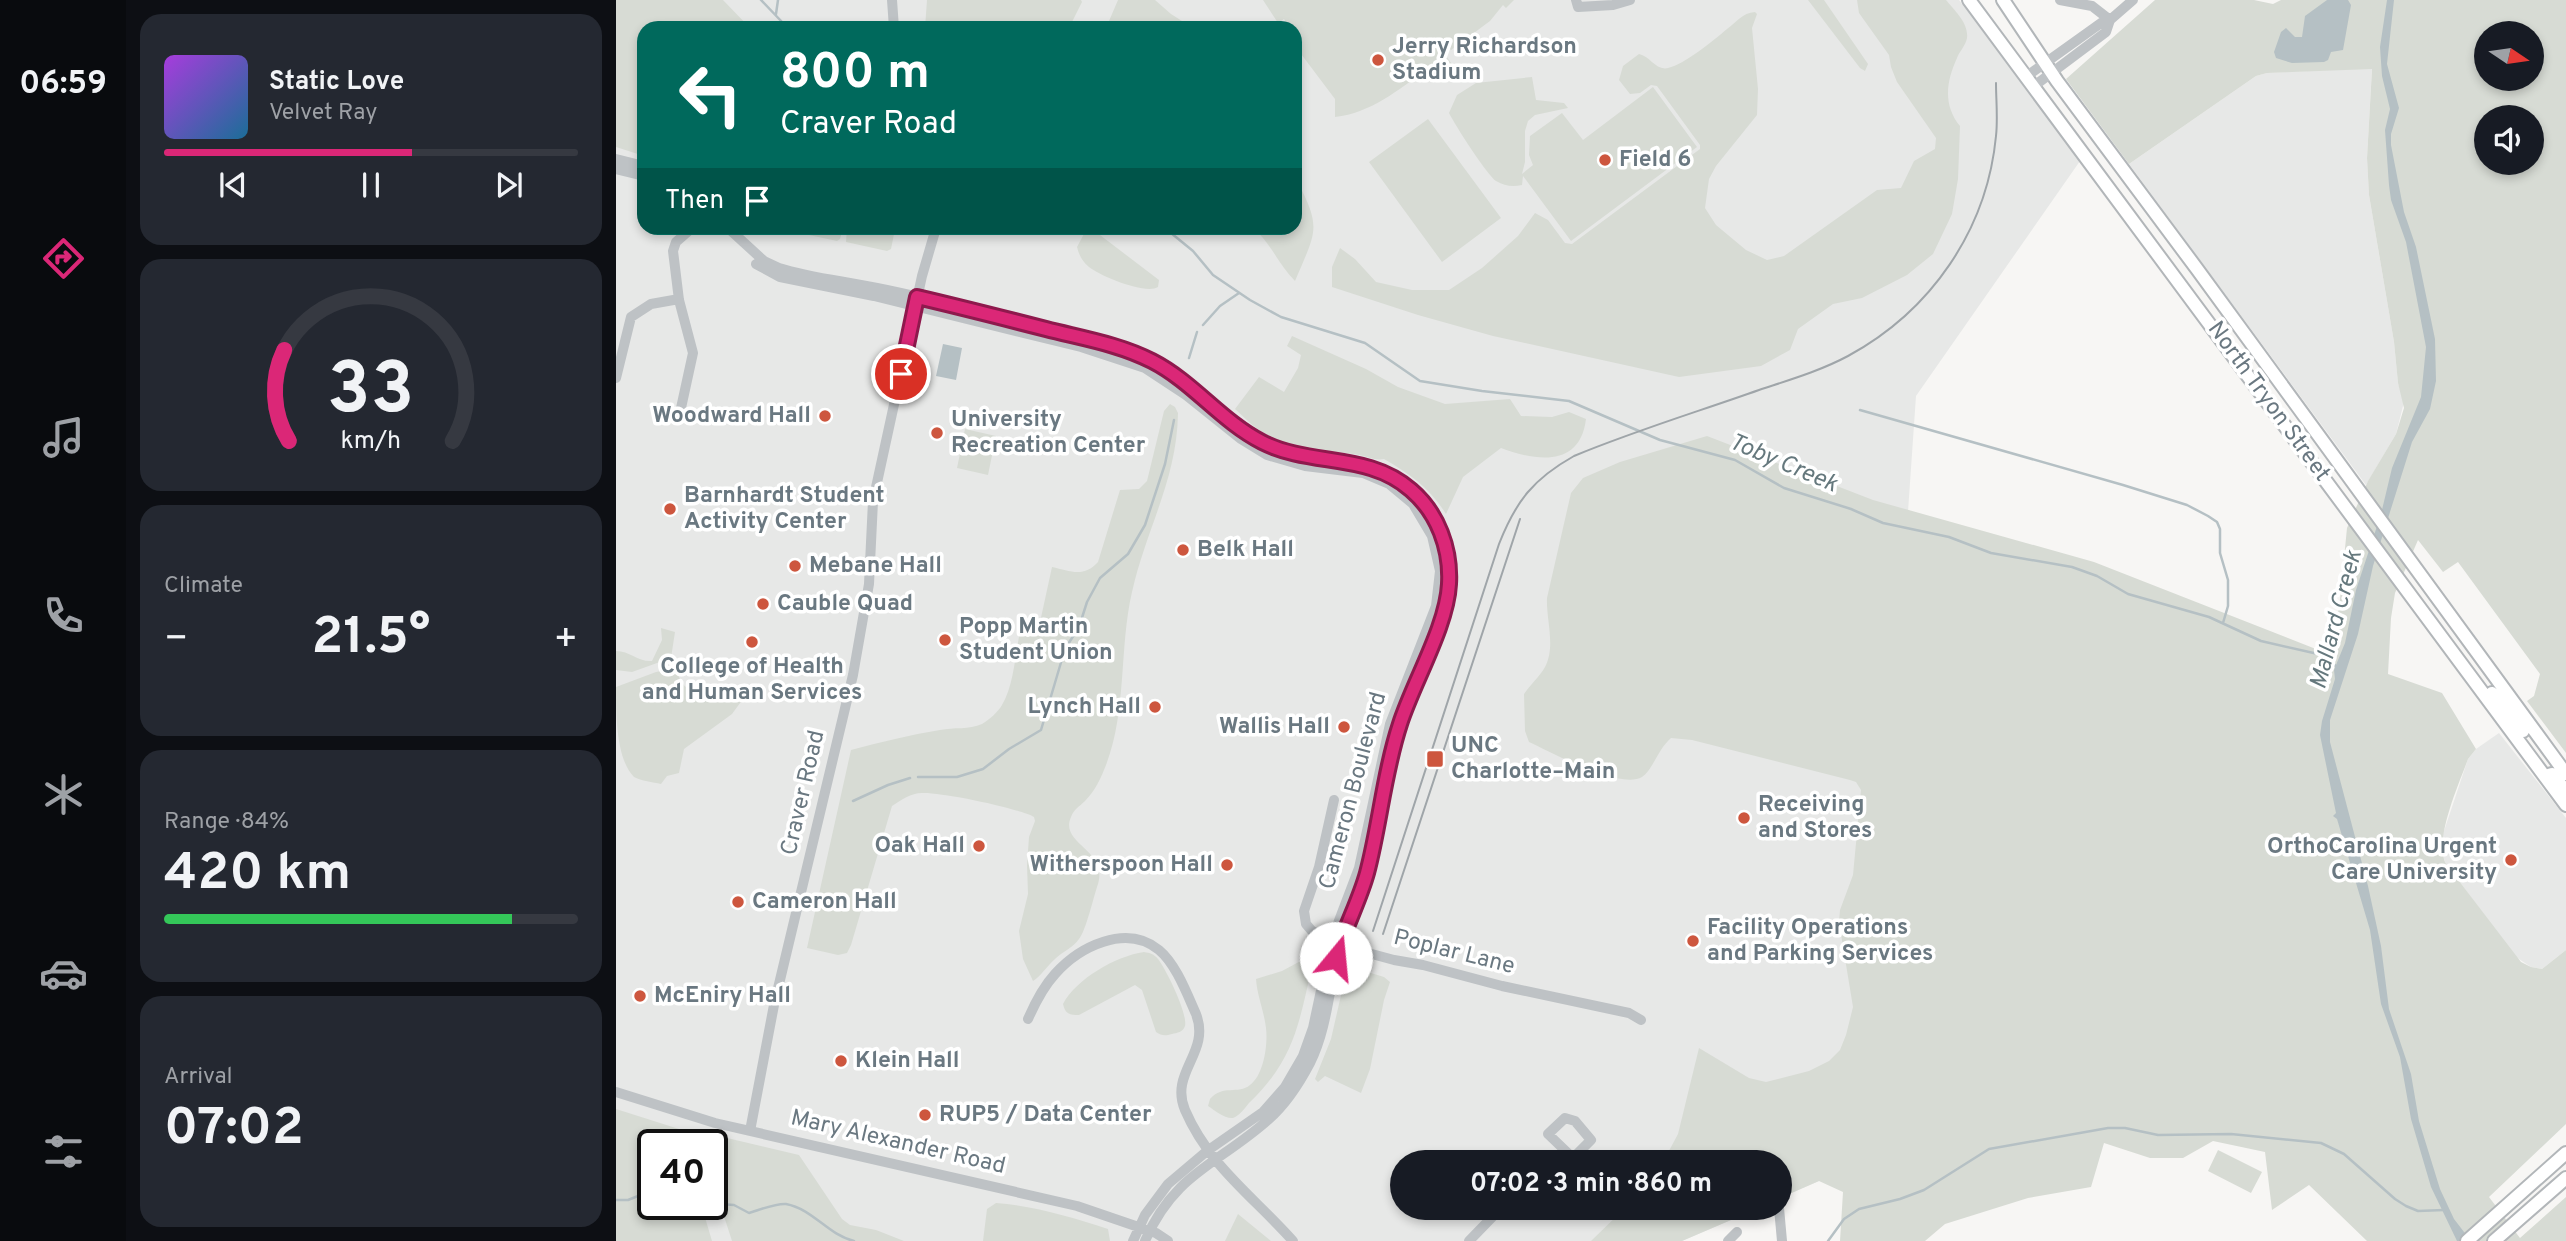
<!DOCTYPE html>
<meta charset="utf-8">
<style>
:root{--surface:#171b24;--page:#242831;--text:#f1f3f6;--muted:#9ea1a6;--line:#363941;--accent:#db2777}
body{margin:0;font-family:Overpass,sans-serif;background:var(--page);color:var(--text);height:100vh;display:flex;flex-direction:column;font-size:26px;white-space:nowrap}
*{box-sizing:border-box;margin:0}
p{font-size:23px;color:var(--muted)}
.icon{flex:none;width:38px;height:38px;fill:none;stroke:currentColor;stroke-width:2;stroke-linecap:round;stroke-linejoin:round}
.map{position:relative;flex:1;overflow:hidden}
.panel{display:flex;flex-direction:column;gap:14px;padding:14px;background:#0d0f14;width:490px}
.panel>*{flex:none}
.top-card{position:absolute;left:21px;top:21px;width:665px;height:214px;border-radius:21px;box-shadow:0 4px 10px #0003;background:#00695c;color:#fff;overflow:hidden}
.needle{width:46px;rotate:103deg}
.tools{position:absolute;left:1858px;top:21px;display:grid;gap:14px}
.tools a{display:grid;place-items:center;width:70px;height:70px;border-radius:50%;background:var(--surface);box-shadow:0 4px 10px #0003;font-size:35px}
.speed{position:absolute;left:21px;top:1129px;display:flex;gap:14px;font-size:35px;font-weight:700;text-align:center}
.speed>*{display:grid;place-content:center;width:91px;height:91px;border-radius:50%;background:var(--surface);box-shadow:0 4px 10px #0003;line-height:1}
.speed .limit{border:4px solid #111;border-radius:10px;background:#fff;color:#111}
.pin{position:absolute;display:grid;place-items:center;width:60px;height:60px;color:#fff;margin:-30px;border:4px solid #fff;border-radius:50%;box-shadow:0 2px 7px #0007}
.me{position:absolute;width:77px;margin:-38px;rotate:17deg;stroke-linejoin:round;filter:drop-shadow(0 0 5px #0008)}
.turn{display:flex;align-items:center;gap:24px;height:147px;padding:0 28px;font-size:32px}
.turn .icon{width:91px;height:91px;stroke-width:2.5}
.turn b{display:block;font-size:49px;line-height:60px}
.then{display:flex;align-items:center;height:66px;padding:0 28px;background:#0003;gap:14px;font-size:26px}
.big{font-size:52px;font-weight:700;line-height:1.1}
.panel .tile{flex:1;display:flex;flex-direction:column;justify-content:center;gap:10px;min-width:0;padding:0 24px;border-radius:21px;background:var(--page)}
.panel .dial{align-items:center;gap:0}
.dial svg{height:182px;overflow:visible;fill:none;stroke:var(--line);stroke-width:7;stroke-linecap:round;text-anchor:middle}
.dial text{fill:var(--text);stroke:none}
.song{display:flex;align-items:center;gap:21px}
.cover{width:84px;height:84px;border-radius:10px;background:linear-gradient(135deg,hsl(280 70% 55%),hsl(200 70% 35%))}
.played{height:7px;border-radius:4px;background:linear-gradient(90deg,var(--accent) 60%,var(--line) 60%)}
.keys{display:flex;justify-content:space-around;direction:ltr}
.heat{display:flex;justify-content:space-between;align-items:center;font-size:38px;direction:ltr}
.charge{height:10px;border-radius:5px;background:linear-gradient(90deg,#34c759 84%,var(--line) 0)}
.trip{position:absolute;left:774px;top:1150px;width:402px;height:70px;border-radius:35px;background:var(--surface);box-shadow:0 4px 10px #0003;font-weight:700;line-height:70px;text-align:center}
main{display:flex;flex:1;min-height:0}
.menu{display:flex;flex-direction:column;width:126px;justify-content:space-around;align-items:center;background:#090b0e;color:var(--muted)}
.menu .icon{width:49px;height:49px}
.menu .on{color:var(--accent)}
.menu b{font-size:32px;color:var(--text)}
.map>svg:first-child{display:block}
.built{fill:#e7e8e7;fill-rule:evenodd}
.green{fill:#d7dbd4;fill-rule:evenodd}
.water{fill:#b5c0c4}
.lines{fill:none;stroke-linecap:round;stroke-linejoin:round}
.stream{stroke:#b5c0c4;stroke-width:2.5}
.major-casing{stroke:#b2b6b9;stroke-width:16}
.minor{stroke:#bec2c5;stroke-width:10}
.major{stroke:#fff;stroke-width:12}
.tram{stroke:#9fa5a9;stroke-width:2}
.route-casing{stroke:#8e194d;stroke-width:18}
.route{stroke:#db2777;stroke-width:12}
.poi-dot{fill:#cd563e;stroke:#fff;stroke-width:2.5}
.labels{text-anchor:middle;dominant-baseline:central;stroke-width:7;stroke-linejoin:round;paint-order:stroke}
.poi-label{font-size:23px;font-weight:bold;fill:#6a7881;stroke:#fff;text-anchor:start}
.street-label{font-size:23px;fill:#6a7881;stroke:#fff}
.water-label{font-size:24px;font-style:italic;fill:#65787d;stroke:#fff}
</style>
<main>
<nav class="menu">
<b>06:59</b>
<svg class="icon on" aria-label="directions" viewBox="0 0 24 24"><path d="M12 3l9 9-9 9-9-9zM9 14v-3h6M13 9l2 2-2 2"/></svg>
<svg class="icon" aria-label="music" viewBox="0 0 24 24"><path d="M9 18V5l10-2v13"/><circle cx="6" cy="18" r="3"/><circle cx="16" cy="16" r="3"/></svg>
<svg class="icon" aria-label="phone" viewBox="0 0 24 24"><path d="M5 4h4l2 5-3 2q2 4 5 5l2-3 5 2v4C11 20 4 13 5 4z"/></svg>
<svg class="icon" aria-label="climate" viewBox="0 0 24 24"><path d="M12 3v18M4 7l16 10M4 17L20 7"/></svg>
<svg class="icon" aria-label="car" viewBox="0 0 24 24"><path d="M5 17H2v-5l4-1 3-4h7l3 4 3 1v5h-3M9 17h6M6 11h13"/><circle cx="7" cy="17" r="2"/><circle cx="17" cy="17" r="2"/></svg>
<svg class="icon" aria-label="filters" viewBox="0 0 24 24"><path d="M4 7h16M4 17h16"/><circle cx="9" cy="7" r="2"/><circle cx="15" cy="17" r="2"/></svg>
</nav>
<section class="panel">
<div class="tile">
<div class="song"><i class="cover"></i><div><b>Static Love</b><p>Velvet Ray</p></div></div>
<div class="played"></div>
<div class="keys"><svg class="icon" aria-label="previous" viewBox="0 0 24 24"><path d="M18 5L8 12l10 7zM5 5v14"/></svg><svg class="icon" aria-label="pause" viewBox="0 0 24 24"><path d="M8 5v14M16 5v14"/></svg><svg class="icon" aria-label="next" viewBox="0 0 24 24"><path d="M6 5l10 7-10 7zM19 5v14"/></svg></div>
</div>
<div class="tile dial"><svg viewBox="0 0 100 80">
<path d="M14 69A42 42 0 1 1 86 69"/>
<path d="M14 69A42 42 0 0 1 12 29" stroke="#db2777"/>
<text x="50" y="56" font-size="32" font-weight="700">33</text>
<text x="50" y="72" font-size="11">km/h</text>
</svg></div>
<div class="tile"><p>Climate</p>
<div class="heat"><a>−</a><b class="big">21.5°</b><a>+</a></div>
</div>
<div class="tile"><p>Range · 84%</p><b class="big">420 km</b><div class="charge"></div></div>
<div class="tile"><p>Arrival</p><b class="big">07:02</b></div>
</section>
<div class="map">
<svg width="1950" height="1241" viewBox="0 0 1950 1241">
<rect width="100%" height="100%" fill="#f7f6f4"/>
<path class="built" d="M0,0H1343L1464,161L1300,396L1266,888L1203,1181L1164,1198V1162H786V1208H1143L1066,1241H0ZM28,28H679V228H28ZM37,1144H96V1204H37Z
M1756,68L1751,158L1753,195L1778,342L1782,383L1788,402L1780,434L1750,485L1513,164L1640,76L1651,73Z
M1883,733L1950,818V950L1926,969L1915,967L1900,957L1830,864L1826,854L1827,834L1852,759L1860,749Z"/>
<path class="green" d="M0,0H107L134,28H28V156L0,147Z
M311,0H465L466,2L453,28H309Z
M502,0H539L555,14L577,28H490Z
M647,0H898L890,8L887,5L874,21L835,50L833,48L827,52L838,67L824,77L814,64L809,68L810,70C782,90 755,113 719,117V99L679,46L681,37L679,28H674L668,19L662,23Z
M1192,0H1208L1252,64L1249,71L1244,68Z
M1241,0H1330C1338,10 1353,23 1351,38C1350,45 1343,52 1341,58C1330,82 1327,105 1344,126L1342,179L1336,214L1317,254L1291,275L1246,298L1217,304L1182,329L1174,350L1145,366L1063,377L877,336L802,315L716,287V267L724,248L739,259L760,282L796,290H833L866,268L902,236L919,213L932,220L949,243L956,244L1084,149V145L1041,86L1035,85L1024,93L1014,94L1003,80L1007,66L1023,54C1034,56 1040,71 1052,68C1069,64 1097,41 1111,29C1121,22 1126,13 1139,12L1141,14L1136,28L1142,89L1141,115L1100,166L1093,179L1089,208L1100,225L1130,250L1151,260L1168,256L1261,190L1285,188L1298,161L1319,149L1320,138L1281,82L1275,67L1273,55L1243,13Z
M1539,0H1638L1657,4L1665,0H1950V753L1911,701L1918,696L1924,674L1842,562L1827,572L1802,540L1779,593L1775,618L1772,674L1826,693L1860,749L1852,759C1843,784 1817,841 1830,864L1905,962L1915,967L1926,969L1950,950V1124L1873,1197L1904,1238L1950,1197V1241H1751L1693,1185L1656,1210L1649,1152L1597,1141L1567,1158H1534L1488,1143L1475,1187L1412,1198L1329,1224L1309,1241H1224L1227,1192L1203,1181L1164,1198V1162H1047L1062,1134L1083,1048L1133,1078L1150,1082L1193,1071L1213,1061L1224,1050L1230,1035L1237,1007L1223,922L1224,910L1237,875L1245,790L1240,782L1234,780L1076,740L1055,738C1042,749 1036,771 1026,777C1004,790 935,752 913,742L909,731L908,694C914,685 924,676 929,667C940,646 930,620 931,598L955,493L967,478L1004,462L1091,436L1257,500L1478,562L1710,653L1723,609L1731,528L1752,481L1780,434L1788,408L1782,383L1778,342L1753,195L1751,158L1756,69L1651,73L1640,76L1513,164L1450,79ZM1871,33H1916V79H1871ZM1871,117H1916V163H1871Z
M916,77L920,100L948,103L952,108L919,115L912,121L909,131V162L906,174L917,165L913,155L914,136L946,113L967,140L1037,87L1081,147L955,241L907,176L906,185C896,187 889,186 880,181C871,175 839,125 833,113L841,95L860,83Z
M812,119L885,218L826,262L753,162Z
M679,177C706,228 701,229 679,281C662,264 655,243 637,228H679Z
M178,228H227L224,239L221,241L179,232Z
M231,228H279L276,230L278,234L275,249L271,251L230,242Z
M469,232H480L543,280L542,287C530,295 484,276 473,267C466,261 463,255 461,247Z
M676,336L750,369L782,387L829,404L894,399L905,416L936,417L953,412L970,419C964,468 920,461 885,448L847,477L830,514C814,488 794,474 768,459C758,461 748,455 737,454C706,450 675,450 648,433C637,427 628,417 619,409L643,377L668,392L682,368L685,355L671,346Z
M554,404L559,407L562,413C561,480 530,529 516,592C503,648 511,711 490,765C485,778 479,791 469,801C463,807 458,809 455,817C443,844 492,849 482,884C478,895 470,931 463,939C458,947 446,952 439,959C431,966 425,976 417,981L407,959L403,931L412,894L411,865L413,837L419,821L418,817C402,808 325,792 306,793C295,793 285,800 276,806L235,945L231,953L222,955L191,948L235,750C264,742 294,735 324,730C338,727 353,730 366,724C373,720 382,712 386,705C398,685 399,655 404,632L421,636L436,567C454,571 468,578 482,562L504,490L523,489L531,481L548,411Z
M349,429L380,436L372,475L341,468Z
M45,628L59,632L55,658L16,672L0,670V651C14,651 22,662 36,661L46,640Z
M55,669L61,671C73,715 112,669 127,699L116,714L68,749L63,773L51,776L45,784C37,782 25,781 18,777C0,759 0,714 0,687L40,672Z
M528,952C534,953 538,954 542,959C550,969 572,1014 569,1026C567,1032 561,1033 556,1034C549,1036 546,1036 540,1032L526,990L519,985L463,1015C454,1015 449,1014 447,1004C460,979 500,956 528,952Z
M692,957H696V966C683,1024 678,1060 633,1103C629,1108 623,1116 617,1118C609,1119 598,1110 592,1106L594,1099C607,1084 622,1095 634,1085C648,1075 652,1044 650,1028C648,1011 641,995 640,979L666,971Z
M735,967L768,977L774,982L768,1000L754,1069L745,1093L709,1076L702,1082L699,1079L715,1039L731,969Z
M0,1109L63,1129L67,1144H37V1204H85L96,1241H0Z
M90,1133L183,1155L226,1219L234,1225L260,1230L288,1241H116L96,1179V1144H85L82,1135Z
M1602,1150L1646,1172L1635,1193L1592,1171Z
M380,1203C419,1206 455,1217 492,1229L494,1241H367L371,1209Z
M1009,1208H1143L1066,1241H975Z
M622,1214L655,1241H609Z"/>
<path class="water" d="M1711,0H1732L1735,5L1727,50L1715,52L1712,60L1708,62L1676,63L1660,58L1658,52L1665,32L1670,28L1679,37H1686L1689,16Z
M1771,0H1778L1771,64L1783,108L1775,134V145L1788,212L1800,247L1819,339L1820,381L1814,409L1796,442L1757,566L1742,634L1714,720V742L1752,886L1765,946L1773,1009L1795,1074L1803,1121L1824,1189L1838,1219L1855,1241H1841L1815,1187L1795,1119L1784,1057L1765,1004L1754,930L1721,819L1717,816L1720,813L1704,735L1706,721L1719,679L1718,670L1729,643L1740,590L1765,514L1776,468L1805,397L1810,347L1790,242L1775,200L1773,185L1769,130L1774,109L1766,76L1764,47Z
M327,344L346,348L340,380L320,376Z"/>
<g class="lines">
<path class="stream" d="M145,0L167,23
M160,14L162,0
M538,228L555,233L577,251L597,275L634,300L665,317L749,343L804,381L866,391L953,401L1044,440L1119,460L1168,488L1235,509L1267,523L1333,537L1375,553L1456,567L1481,576L1512,594L1593,617L1645,641L1702,654L1720,666
M587,325L604,306L623,293
M573,358L581,332
M1244,410L1507,485L1571,505L1592,516L1601,522L1604,529V553L1612,580V606L1607,623
M302,777H341L367,769L393,749L425,730L449,649L463,627L471,602L484,578L512,554L529,525L549,464L558,420
M237,801L272,785L294,778
M0,1200H12L37,1190
M103,1204L118,1205L133,1213C143,1210 160,1203 170,1204C197,1209 212,1235 238,1241
M1212,1241L1228,1219L1243,1209L1284,1199L1308,1190L1373,1149L1492,1128H1509L1542,1135L1615,1134L1705,1143L1728,1154L1779,1199L1790,1206L1802,1211L1828,1210"/>
<defs>
<path id="major" d="M1353,0L1950,805
M1387,0L1441,81L1581,269L1950,774
M1876,693L1907,731
M1929,776L1936,774L1950,791
M1851,1241L1950,1153
M1878,1241L1950,1178"/>
</defs>
<use href="#major" class="major-casing"/>
<path class="minor" d="M276,0L278,28
M960,0L962,7L997,5L1014,0
M1444,0L1476,6L1494,20L1517,0
M1411,76L1485,23L1494,20L1490,32L1418,86
M0,159L28,166
M0,169L28,176
M112,228L148,261L163,268C195,278 228,281 261,288C317,299 371,314 426,328C458,337 491,343 522,355C573,375 606,424 655,446C682,459 709,457 738,462C782,470 817,503 829,546C847,611 791,687 777,752C768,792 762,833 751,872C744,900 729,924 722,952C713,989 711,1029 694,1063C683,1084 670,1104 653,1119C603,1164 558,1173 529,1241
M140,264L164,277L258,296L465,347L529,368L570,395L625,439L651,455L689,466L747,473L773,484L797,504L816,536L824,571L820,606L774,724L743,868L716,939L697,1028L687,1056L669,1087L647,1112L591,1151L552,1184L529,1215L517,1241
M0,378L15,317L35,304L63,299
M65,408L77,353L63,300L57,251L60,242L76,228
M718,800L703,867L688,911L690,924L696,931L730,947L778,960L807,965L886,986L1013,1013L1025,1020
M412,1019C419,1003 427,987 439,974C463,947 510,923 543,950C560,964 571,994 580,1014C595,1053 553,1072 569,1110C593,1166 638,1197 677,1241
M0,1092L99,1123L461,1206L540,1233L552,1241
M134,1131L158,1005L237,675L253,584L257,501L306,276L320,228
M953,1162L975,1140L959,1121L949,1118L932,1134L957,1158
M1163,1208L1166,1241
M853,1241L885,1208
M1112,1241L1121,1232"/>
<use href="#major" class="major"/>
<path class="tram" d="M757,931L883,544C900,501 917,479 958,456C1018,431 1081,412 1143,390C1173,380 1204,371 1232,356C1315,311 1371,230 1380,136C1382,118 1380,100 1380,83
M767,934L904,519"/>
</g>
<g class="lines">
<defs>
<path id="route" d="M285,374L301,297C344,307 387,318 430,329C465,338 503,344 536,361C577,382 605,421 646,442C695,467 752,452 795,490C822,513 835,549 833,584C831,626 797,683 784,724C768,772 764,824 751,873C743,902 728,929 720,958"/>
</defs>
<use href="#route" class="route-casing"/>
<use href="#route" class="route"/>
</g>
<g class="poi-dot">
<circle cx="762" cy="60" r="7"/>
<circle cx="989" cy="160" r="7"/>
<circle cx="209" cy="416" r="7"/>
<circle cx="321" cy="433" r="7"/>
<circle cx="54" cy="509" r="7"/>
<circle cx="567" cy="550" r="7"/>
<circle cx="179" cy="566" r="7"/>
<circle cx="147" cy="604" r="7"/>
<circle cx="329" cy="640" r="7"/>
<circle cx="136" cy="642" r="7"/>
<circle cx="539" cy="707" r="7"/>
<circle cx="728" cy="727" r="7"/>
<rect x="810" y="750" width="18" height="18" rx="3.5"/>
<circle cx="1128" cy="818" r="7"/>
<circle cx="363" cy="846" r="7"/>
<circle cx="1895" cy="860" r="7"/>
<circle cx="611" cy="865" r="7"/>
<circle cx="122" cy="902" r="7"/>
<circle cx="1077" cy="941" r="7"/>
<circle cx="24" cy="996" r="7"/>
<circle cx="225" cy="1061" r="7"/>
<circle cx="309" cy="1115" r="7"/>
</g>
<g class="labels">
<g class="poi-label">
<text x="776" y="47">Jerry Richardson<tspan x="776" dy="26">Stadium</tspan></text>
<text x="1003" y="160">Field 6</text>
<text x="195" y="416" text-anchor="end">Woodward Hall</text>
<text x="335" y="420">University<tspan x="335" dy="26">Recreation Center</tspan></text>
<text x="68" y="496">Barnhardt Student<tspan x="68" dy="26">Activity Center</tspan></text>
<text x="581" y="550">Belk Hall</text>
<text x="193" y="566">Mebane Hall</text>
<text x="161" y="604">Cauble Quad</text>
<text x="343" y="627">Popp Martin<tspan x="343" dy="26">Student Union</tspan></text>
<text x="136" y="667" text-anchor="middle">College of Health<tspan x="136" dy="26">and Human Services</tspan></text>
<text x="525" y="707" text-anchor="end">Lynch Hall</text>
<text x="714" y="727" text-anchor="end">Wallis Hall</text>
<text x="835" y="746">UNC<tspan x="835" dy="26">Charlotte–Main</tspan></text>
<text x="1142" y="805">Receiving<tspan x="1142" dy="26">and Stores</tspan></text>
<text x="349" y="846" text-anchor="end">Oak Hall</text>
<text x="1881" y="847" text-anchor="end">OrthoCarolina Urgent<tspan x="1881" dy="26">Care University</tspan></text>
<text x="597" y="865" text-anchor="end">Witherspoon Hall</text>
<text x="136" y="902">Cameron Hall</text>
<text x="1091" y="928">Facility Operations<tspan x="1091" dy="26">and Parking Services</tspan></text>
<text x="38" y="996">McEniry Hall</text>
<text x="239" y="1061">Klein Hall</text>
<text x="323" y="1115">RUP5 / Data Center</text>
</g>
<g class="street-label">
<text transform="translate(1652 402) rotate(54)">North Tryon Street</text>
<text transform="translate(738 791) rotate(-75)">Cameron Boulevard</text>
<text transform="translate(188 793) rotate(-77)">Craver Road</text>
<text transform="translate(838 953) rotate(14)">Poplar Lane</text>
<text transform="translate(282 1143) rotate(13)">Mary Alexander Road</text>
</g>
<g class="water-label">
<text transform="translate(1167 464) rotate(23)">Toby Creek</text>
<text transform="translate(1721 620) rotate(-75)">Mallard Creek</text>
</g>
</g>
</svg>
<div class="tools">
<a><svg class="needle" viewBox="-14 -14 28 28"><path d="M0-13l5 13h-10z" fill="#e53935"/><path d="M0 13l5-13h-10z" fill="#9ea1a6"/></svg></a>
<a><svg class="icon" aria-label="sound" viewBox="0 0 24 24"><path d="M4 9h4l5-4v14l-5-4H4zM17 9q2 3 0 6"/></svg></a>
</div>
<div class="speed"><div class="limit">40</div></div>
<div class="pin" style="left:285px;top:374px;background:#d93025"><svg class="icon" aria-label="arrive" viewBox="0 0 24 24"><path d="M6 21V4h12l-3 4 3 4H6"/></svg></div>
<svg class="me" style="left:720px;top:958px" viewBox="-20 -20 40 40"><circle r="19" fill="#fff"/><path d="M0-13L10 11 0 6-10 11z" fill="#db2777"/></svg>
<div class="trip">07:02 · 3 min · 860 m</div>
<div class="top-card">
<div class="turn"><svg class="icon" aria-label="left" viewBox="0 0 24 24"><path d="M17 20v-9H6M10 6l-5 5 5 5"/></svg><div><b>800 m</b>Craver Road</div></div>
<div class="then">Then<svg class="icon" aria-label="arrive" viewBox="0 0 24 24"><path d="M6 21V4h12l-3 4 3 4H6"/></svg></div>
</div>
</div>
</main>
